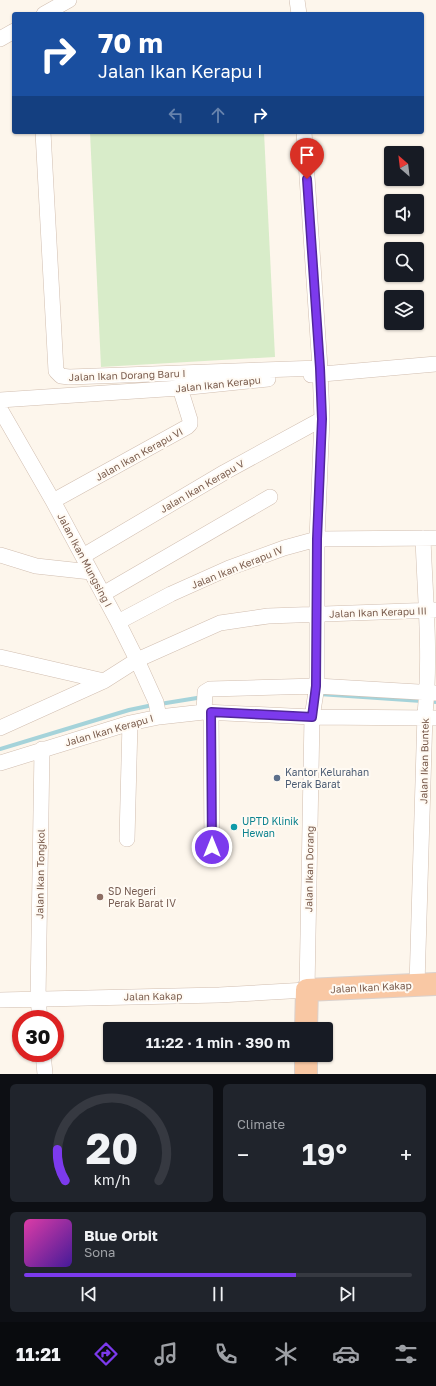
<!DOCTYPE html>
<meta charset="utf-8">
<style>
:root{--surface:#171b24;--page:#20242c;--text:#f1f3f6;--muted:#9ea1a6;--line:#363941;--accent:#7c3aed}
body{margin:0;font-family:"Golos Text",sans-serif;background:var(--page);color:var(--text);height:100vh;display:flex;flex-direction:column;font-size:15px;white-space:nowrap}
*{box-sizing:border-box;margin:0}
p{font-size:13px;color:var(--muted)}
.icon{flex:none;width:22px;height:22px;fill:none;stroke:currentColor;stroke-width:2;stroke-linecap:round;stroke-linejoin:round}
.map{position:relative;height:1074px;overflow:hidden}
.panel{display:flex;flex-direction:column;gap:10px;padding:10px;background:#0d0f14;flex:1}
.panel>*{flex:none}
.guide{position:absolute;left:12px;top:12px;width:412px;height:122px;border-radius:4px;box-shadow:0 1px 3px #0004;background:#1a4fa0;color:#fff;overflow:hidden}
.needle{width:26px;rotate:332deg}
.controls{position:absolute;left:384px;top:146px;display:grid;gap:8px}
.controls a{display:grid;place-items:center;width:40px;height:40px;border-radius:4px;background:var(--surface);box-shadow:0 1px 3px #0004;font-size:20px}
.speed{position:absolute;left:12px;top:1010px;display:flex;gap:8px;font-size:20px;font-weight:700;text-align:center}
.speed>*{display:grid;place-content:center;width:52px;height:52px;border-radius:50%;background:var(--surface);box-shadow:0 1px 3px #0004;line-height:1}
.speed .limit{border:6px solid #d22;background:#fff;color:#111}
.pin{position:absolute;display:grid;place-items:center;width:34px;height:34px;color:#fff;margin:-41px -17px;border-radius:50% 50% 50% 0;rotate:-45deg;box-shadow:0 0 4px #0007}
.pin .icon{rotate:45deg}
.me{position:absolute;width:44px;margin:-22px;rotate:0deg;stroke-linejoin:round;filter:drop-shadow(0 0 3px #0008)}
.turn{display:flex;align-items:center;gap:14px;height:84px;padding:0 20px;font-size:18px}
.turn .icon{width:52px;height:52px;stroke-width:2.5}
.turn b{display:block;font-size:28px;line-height:34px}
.lanes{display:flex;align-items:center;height:38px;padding:0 20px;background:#0003;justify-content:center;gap:20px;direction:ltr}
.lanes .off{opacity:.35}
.big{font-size:30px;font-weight:600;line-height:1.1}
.panel .card{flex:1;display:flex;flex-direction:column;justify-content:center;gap:6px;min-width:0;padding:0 14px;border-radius:6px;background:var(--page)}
.panel .dial{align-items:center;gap:0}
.dial svg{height:104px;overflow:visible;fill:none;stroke:var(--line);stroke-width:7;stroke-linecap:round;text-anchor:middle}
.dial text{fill:var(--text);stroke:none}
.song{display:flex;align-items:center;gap:12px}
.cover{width:48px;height:48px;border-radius:6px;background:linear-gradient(135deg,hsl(320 70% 55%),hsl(260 70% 35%))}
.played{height:4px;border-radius:2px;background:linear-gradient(90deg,var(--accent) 70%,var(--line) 70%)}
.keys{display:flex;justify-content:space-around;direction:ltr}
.heat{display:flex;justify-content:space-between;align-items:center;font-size:22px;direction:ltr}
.panel .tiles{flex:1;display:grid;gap:10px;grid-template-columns:1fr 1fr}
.card:last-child{grid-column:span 2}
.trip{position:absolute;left:103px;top:1022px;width:230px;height:40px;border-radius:4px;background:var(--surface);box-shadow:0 1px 3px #0004;font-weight:600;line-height:40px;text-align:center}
.tabs{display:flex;height:64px;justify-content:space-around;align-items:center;background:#090b0e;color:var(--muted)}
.tabs .icon{width:28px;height:28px}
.tabs .on{color:var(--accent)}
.tabs b{font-size:18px;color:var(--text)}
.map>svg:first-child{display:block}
.green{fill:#d8ecc9}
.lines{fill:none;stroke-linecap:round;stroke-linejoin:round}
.stream{stroke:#a5d3da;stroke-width:4}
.minor-casing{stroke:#d1beb0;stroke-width:16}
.trunk-casing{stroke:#dad1cd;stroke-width:24}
.minor{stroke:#fff;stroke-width:15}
.trunk{stroke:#f9c8a4;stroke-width:22}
.route-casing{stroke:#51269a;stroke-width:10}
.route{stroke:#7c3aed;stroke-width:7}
.service-dot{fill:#5c6f8a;stroke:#fffaf3;stroke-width:1.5}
.culture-dot{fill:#0f9aa8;stroke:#fffaf3;stroke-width:1.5}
.education-dot{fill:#8d6e63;stroke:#fffaf3;stroke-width:1.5}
.labels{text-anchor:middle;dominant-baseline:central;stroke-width:4;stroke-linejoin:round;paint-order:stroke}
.street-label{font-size:10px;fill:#7a5c4d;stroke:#fffaf3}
.service-label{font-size:10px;fill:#4e5e75;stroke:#fffaf3;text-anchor:start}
.culture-label{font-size:10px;fill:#0d838f;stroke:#fffaf3;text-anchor:start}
.education-label{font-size:10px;fill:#785e54;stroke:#fffaf3;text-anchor:start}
</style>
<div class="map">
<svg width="436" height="1074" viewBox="0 0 436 1074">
<rect width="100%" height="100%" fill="#fdf6ec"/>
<path class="green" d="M90,132H264L275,357L101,367Z"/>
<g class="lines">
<path class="stream" d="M319,694L436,702
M160,704L203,697
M0,749L129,710L153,705"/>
<defs>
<path id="minor" d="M297,0L299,14
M44,14L69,0
M0,39L14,31
M43,132L56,371L61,376L69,377L320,368
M311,375L436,364
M0,400L180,388L268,379
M0,409L53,501L118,622L137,660L156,702L159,717
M53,501L187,427L190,424V420L180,388
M0,555L36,566L91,572
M83,556L225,472L322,419
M103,594L270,497
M118,622L171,594L229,568L284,548L317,539L436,538
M0,657L104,681
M204,712L205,692L210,689L317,686L436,693
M211,712L212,847
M0,728L104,681L137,660L220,623L268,616L436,610
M0,763L130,723L159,717L204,712L312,717L436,718
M127,839L130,723
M417,985L425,714C431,655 425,596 423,538
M0,1000L219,995L307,990L312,717L317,686V539L322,419L320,368L304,132
M40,1019L38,999L42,749
M43,1053L45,1074"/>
<path id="trunk" d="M306,1029L307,990L436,984
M306,1074V1055"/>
</defs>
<use href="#minor" class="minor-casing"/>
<use href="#trunk" class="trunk-casing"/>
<use href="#minor" class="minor"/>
<use href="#trunk" class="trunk"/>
</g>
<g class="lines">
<defs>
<path id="route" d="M212,847L211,712L312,717L316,686L317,539L322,419L320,368L307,179"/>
</defs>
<use href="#route" class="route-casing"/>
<use href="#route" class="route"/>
</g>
<circle class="service-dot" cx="277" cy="778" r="4"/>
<circle class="culture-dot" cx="234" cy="827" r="4"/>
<circle class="education-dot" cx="100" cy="897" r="4"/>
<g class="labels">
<g class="street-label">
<text transform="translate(127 375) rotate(-2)">Jalan Ikan Dorang Baru I</text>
<text transform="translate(218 384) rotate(-6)">Jalan Ikan Kerapu</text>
<text transform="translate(139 454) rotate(-29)">Jalan Ikan Kerapu VI</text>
<text transform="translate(202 486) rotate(-30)">Jalan Ikan Kerapu V</text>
<text transform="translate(85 560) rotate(62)">Jalan Ikan Mungsing I</text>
<text transform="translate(237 567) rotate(-22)">Jalan Ikan Kerapu IV</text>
<text transform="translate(378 612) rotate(-2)">Jalan Ikan Kerapu III</text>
<text transform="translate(109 730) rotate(-16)">Jalan Ikan Kerapu I</text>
<text transform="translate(424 761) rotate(-89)">Jalan Ikan Buntek</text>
<text transform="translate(309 869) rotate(-89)">Jalan Ikan Dorang</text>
<text transform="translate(40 874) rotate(-89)">Jalan Ikan Tongkol</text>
<text transform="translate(371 987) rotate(-3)">Jalan Ikan Kakap</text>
<text transform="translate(153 996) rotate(-1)">Jalan Kakap</text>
</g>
<g class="service-label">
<text x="285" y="772">Kantor Kelurahan<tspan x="285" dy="12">Perak Barat</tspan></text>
</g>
<g class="culture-label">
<text x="242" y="821">UPTD Klinik<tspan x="242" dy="12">Hewan</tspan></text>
</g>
<g class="education-label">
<text x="108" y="891">SD Negeri<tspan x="108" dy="12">Perak Barat IV</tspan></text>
</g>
</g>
</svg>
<div class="controls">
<a><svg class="needle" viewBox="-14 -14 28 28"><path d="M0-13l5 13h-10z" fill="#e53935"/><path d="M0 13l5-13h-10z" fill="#9ea1a6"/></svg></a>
<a><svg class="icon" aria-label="sound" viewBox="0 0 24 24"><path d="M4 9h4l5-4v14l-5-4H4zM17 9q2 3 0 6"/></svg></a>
<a><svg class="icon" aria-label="search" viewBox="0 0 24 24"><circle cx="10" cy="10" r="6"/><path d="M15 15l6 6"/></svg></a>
<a><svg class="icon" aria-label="layers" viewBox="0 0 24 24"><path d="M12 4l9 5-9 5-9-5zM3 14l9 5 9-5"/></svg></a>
</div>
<div class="speed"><div class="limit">30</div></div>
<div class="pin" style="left:307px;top:179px;background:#d93025"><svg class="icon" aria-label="arrive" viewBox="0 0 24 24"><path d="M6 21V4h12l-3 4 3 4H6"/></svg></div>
<svg class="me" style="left:212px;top:847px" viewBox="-20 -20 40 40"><circle r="17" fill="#7c3aed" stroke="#fff" stroke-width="3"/><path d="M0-11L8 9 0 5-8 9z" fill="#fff"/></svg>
<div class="trip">11:22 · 1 min · 390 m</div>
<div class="guide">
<div class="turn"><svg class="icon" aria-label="right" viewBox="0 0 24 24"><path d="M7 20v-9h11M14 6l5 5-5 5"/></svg><div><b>70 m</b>Jalan Ikan Kerapu I</div></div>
<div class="lanes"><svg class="icon off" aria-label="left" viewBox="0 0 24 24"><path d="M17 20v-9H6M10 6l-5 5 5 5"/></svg><svg class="icon off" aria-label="ahead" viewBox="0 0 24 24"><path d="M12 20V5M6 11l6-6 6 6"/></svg><svg class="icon" aria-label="right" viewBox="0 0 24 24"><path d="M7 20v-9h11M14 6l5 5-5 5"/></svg></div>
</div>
</div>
<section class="panel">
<div class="tiles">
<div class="card dial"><svg viewBox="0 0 100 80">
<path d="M14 69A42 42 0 1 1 86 69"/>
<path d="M14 69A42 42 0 0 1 8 45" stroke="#7c3aed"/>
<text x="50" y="56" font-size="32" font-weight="700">20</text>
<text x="50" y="72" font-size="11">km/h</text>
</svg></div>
<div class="card"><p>Climate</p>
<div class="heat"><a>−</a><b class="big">19°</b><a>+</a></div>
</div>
<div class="card">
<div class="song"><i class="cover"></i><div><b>Blue Orbit</b><p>Sona</p></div></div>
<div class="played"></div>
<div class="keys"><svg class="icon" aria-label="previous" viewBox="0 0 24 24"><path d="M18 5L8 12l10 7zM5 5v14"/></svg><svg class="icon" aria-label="pause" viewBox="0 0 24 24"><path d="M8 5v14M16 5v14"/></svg><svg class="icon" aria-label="next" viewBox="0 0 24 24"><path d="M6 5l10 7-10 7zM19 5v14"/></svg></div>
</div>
</div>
</section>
<nav class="tabs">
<b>11:21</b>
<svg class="icon on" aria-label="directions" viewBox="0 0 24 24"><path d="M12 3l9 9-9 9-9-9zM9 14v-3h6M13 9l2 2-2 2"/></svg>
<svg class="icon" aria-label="music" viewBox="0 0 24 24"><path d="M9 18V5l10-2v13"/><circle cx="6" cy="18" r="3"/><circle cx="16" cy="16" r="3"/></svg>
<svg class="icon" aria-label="phone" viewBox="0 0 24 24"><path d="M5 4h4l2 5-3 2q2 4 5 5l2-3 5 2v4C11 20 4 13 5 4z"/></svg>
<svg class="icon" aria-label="climate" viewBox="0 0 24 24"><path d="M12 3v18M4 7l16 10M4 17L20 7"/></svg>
<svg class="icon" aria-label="car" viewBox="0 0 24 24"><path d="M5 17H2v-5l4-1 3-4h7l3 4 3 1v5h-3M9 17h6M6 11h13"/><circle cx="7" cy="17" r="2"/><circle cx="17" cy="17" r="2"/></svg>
<svg class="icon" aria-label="filters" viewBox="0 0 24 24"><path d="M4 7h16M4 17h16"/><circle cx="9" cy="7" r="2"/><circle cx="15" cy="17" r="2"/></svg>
</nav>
